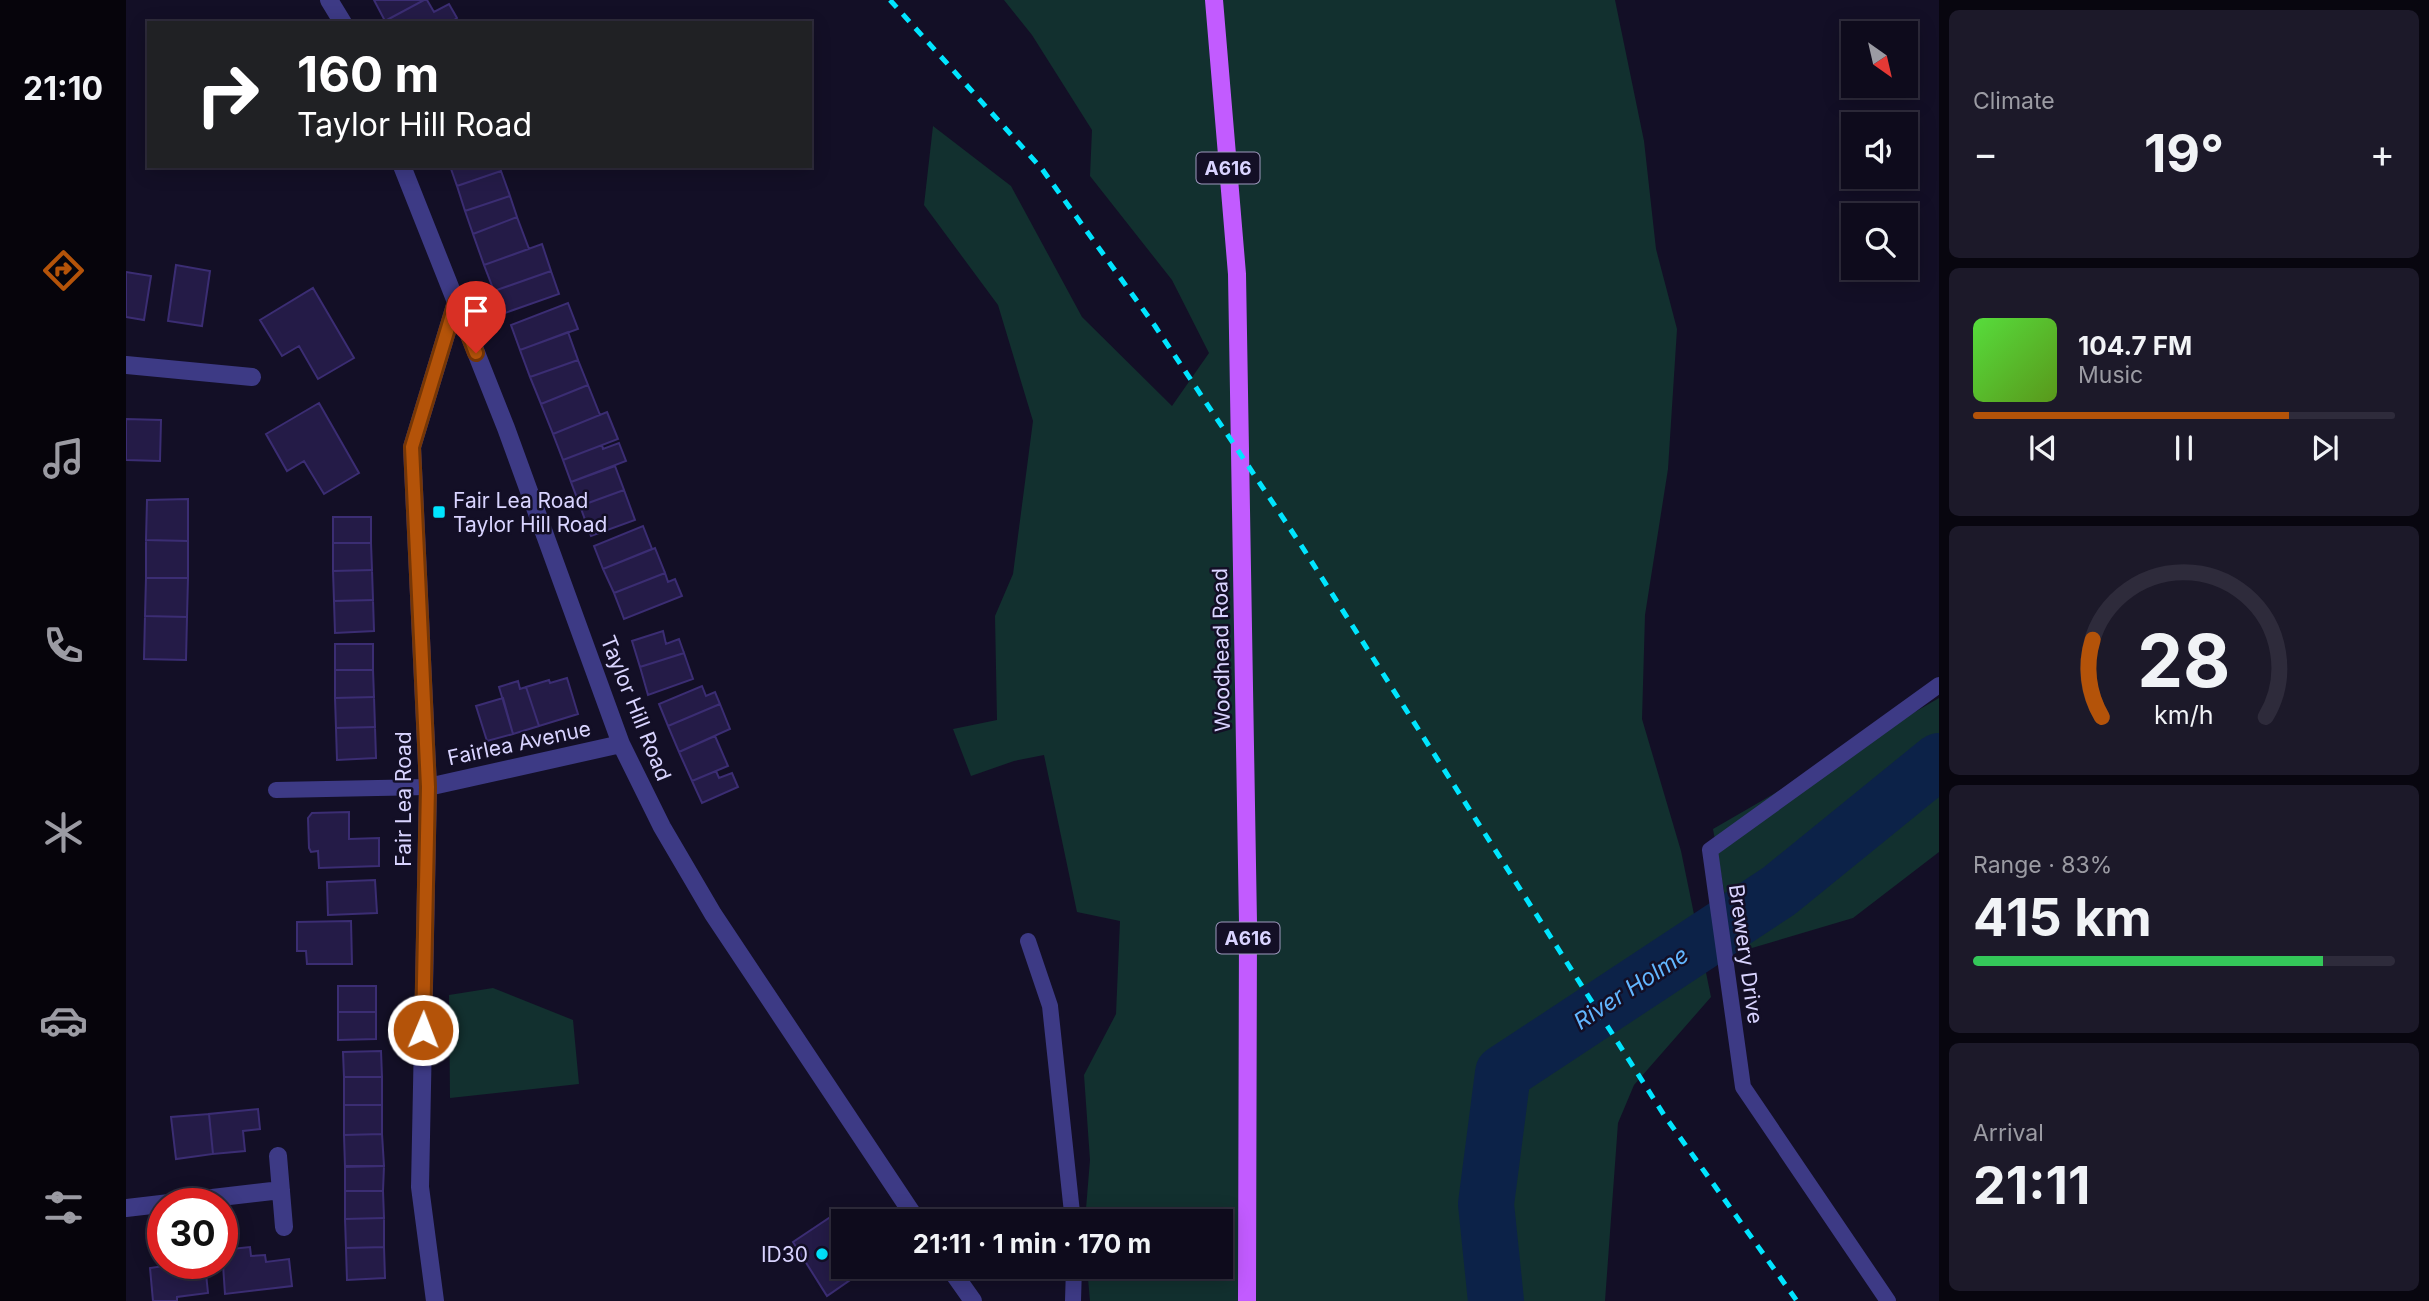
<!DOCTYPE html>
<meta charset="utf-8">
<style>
:root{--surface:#0e0b1c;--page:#1c1929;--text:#f1f3f6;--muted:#9b9ba3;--line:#2e2b3b;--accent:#b45309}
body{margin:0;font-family:Inter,sans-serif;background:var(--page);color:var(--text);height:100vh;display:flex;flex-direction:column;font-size:26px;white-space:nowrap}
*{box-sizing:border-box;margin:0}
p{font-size:23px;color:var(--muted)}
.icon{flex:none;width:38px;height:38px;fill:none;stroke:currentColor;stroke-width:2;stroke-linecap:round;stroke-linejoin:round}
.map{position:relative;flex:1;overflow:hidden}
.side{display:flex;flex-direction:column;gap:10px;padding:10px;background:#08060f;width:490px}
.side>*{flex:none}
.banner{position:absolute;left:21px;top:21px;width:665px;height:147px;border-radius:0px;box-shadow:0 4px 18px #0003,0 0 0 2px var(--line);background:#202124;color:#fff;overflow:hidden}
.needle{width:46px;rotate:146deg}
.controls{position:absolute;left:1715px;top:21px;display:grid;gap:14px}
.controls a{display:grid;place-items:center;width:77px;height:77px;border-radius:0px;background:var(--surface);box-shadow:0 4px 18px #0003,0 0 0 2px var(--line);font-size:35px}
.speed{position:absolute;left:21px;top:1188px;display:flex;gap:14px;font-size:35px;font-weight:700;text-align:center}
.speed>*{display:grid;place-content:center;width:91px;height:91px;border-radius:50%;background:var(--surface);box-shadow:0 4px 18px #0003,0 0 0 2px var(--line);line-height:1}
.speed .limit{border:10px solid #d22;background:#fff;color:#111}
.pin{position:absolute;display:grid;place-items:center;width:60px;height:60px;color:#fff;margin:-72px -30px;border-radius:50% 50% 50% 0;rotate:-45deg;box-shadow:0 0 7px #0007}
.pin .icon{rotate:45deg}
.me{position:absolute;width:77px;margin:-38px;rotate:1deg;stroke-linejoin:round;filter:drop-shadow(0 0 5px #0008)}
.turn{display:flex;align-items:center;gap:24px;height:147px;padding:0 35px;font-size:32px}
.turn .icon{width:91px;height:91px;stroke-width:2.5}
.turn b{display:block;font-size:49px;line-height:60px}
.big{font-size:52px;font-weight:700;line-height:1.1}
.side .tile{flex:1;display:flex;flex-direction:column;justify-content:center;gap:10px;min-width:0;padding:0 24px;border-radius:10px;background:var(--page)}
.side .dial{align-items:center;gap:0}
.dial svg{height:182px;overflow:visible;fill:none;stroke:var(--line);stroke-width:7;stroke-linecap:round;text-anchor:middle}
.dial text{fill:var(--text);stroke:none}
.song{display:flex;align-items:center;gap:21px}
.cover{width:84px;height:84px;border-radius:10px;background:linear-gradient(135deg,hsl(110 70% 55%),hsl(90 70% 35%))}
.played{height:7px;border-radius:4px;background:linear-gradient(90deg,var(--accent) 75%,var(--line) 75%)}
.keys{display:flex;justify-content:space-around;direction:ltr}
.heat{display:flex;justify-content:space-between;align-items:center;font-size:38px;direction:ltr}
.charge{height:10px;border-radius:5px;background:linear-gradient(90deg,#34c759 83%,var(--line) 0)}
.trip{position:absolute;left:705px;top:1209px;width:402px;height:70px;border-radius:0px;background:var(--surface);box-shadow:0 4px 18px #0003,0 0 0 2px var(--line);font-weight:700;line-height:70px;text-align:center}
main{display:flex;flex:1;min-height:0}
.tab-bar{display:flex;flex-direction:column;width:126px;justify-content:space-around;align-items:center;background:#06040b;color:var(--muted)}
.tab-bar .icon{width:49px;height:49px}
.tab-bar .selected{color:var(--accent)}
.tab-bar b{font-size:32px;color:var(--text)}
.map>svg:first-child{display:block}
.green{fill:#12302f}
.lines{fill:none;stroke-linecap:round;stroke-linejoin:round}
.river{stroke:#0c2248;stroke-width:56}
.building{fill:#241b47;stroke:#3b2d73;stroke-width:2}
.lane{stroke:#3d3a85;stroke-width:16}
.street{stroke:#3d3a85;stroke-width:18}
.primary{stroke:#c25bff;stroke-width:18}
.rail{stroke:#00e5ff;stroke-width:5;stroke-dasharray:10 9;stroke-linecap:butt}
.route-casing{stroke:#753606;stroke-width:18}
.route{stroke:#b45309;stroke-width:12}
.poi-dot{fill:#00e5ff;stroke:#130f26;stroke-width:2.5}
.labels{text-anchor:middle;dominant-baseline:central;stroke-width:5;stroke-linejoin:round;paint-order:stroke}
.shield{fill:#130f26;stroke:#9e99be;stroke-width:2}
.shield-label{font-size:19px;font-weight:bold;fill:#d9d4ff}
.poi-label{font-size:21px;fill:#d9d4ff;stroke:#130f26;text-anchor:start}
.street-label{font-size:21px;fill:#d9d4ff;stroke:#130f26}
.water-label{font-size:23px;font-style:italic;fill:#62b6ff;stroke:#130f26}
</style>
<main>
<nav class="tab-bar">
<b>21:10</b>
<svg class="icon selected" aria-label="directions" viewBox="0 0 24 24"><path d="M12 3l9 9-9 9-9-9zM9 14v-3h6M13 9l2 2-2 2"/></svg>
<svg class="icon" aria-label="music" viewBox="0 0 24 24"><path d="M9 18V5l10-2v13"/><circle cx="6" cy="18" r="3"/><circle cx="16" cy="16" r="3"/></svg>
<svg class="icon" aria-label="phone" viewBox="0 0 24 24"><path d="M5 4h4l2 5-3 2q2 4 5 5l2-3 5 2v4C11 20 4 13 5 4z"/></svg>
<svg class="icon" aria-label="climate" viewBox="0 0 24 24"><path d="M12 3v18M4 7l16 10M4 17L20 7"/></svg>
<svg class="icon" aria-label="car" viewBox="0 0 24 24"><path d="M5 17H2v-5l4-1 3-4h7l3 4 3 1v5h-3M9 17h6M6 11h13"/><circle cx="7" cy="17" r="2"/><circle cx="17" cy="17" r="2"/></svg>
<svg class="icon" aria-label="filters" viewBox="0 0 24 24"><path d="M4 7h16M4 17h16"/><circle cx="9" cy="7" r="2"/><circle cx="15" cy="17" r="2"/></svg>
</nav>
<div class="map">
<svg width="1813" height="1301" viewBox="0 0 1813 1301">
<rect width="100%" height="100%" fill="#130f26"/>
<path class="green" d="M878,0H1489L1518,141L1530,249L1551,329L1542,469L1519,615L1516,719L1555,851L1585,997L1508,1085L1492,1123L1479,1301H964L961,1267H1096V1222L959,1221L964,1160L958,1075L990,1014L994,921L951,912L918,755L888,761L845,776L827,729L871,720L869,616L887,574L907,421L872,305L798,205L807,126L885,186L956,317L1046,406L1083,353L1046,280L964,176L966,130L906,35Z
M1813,698V852L1727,918L1609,953L1587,829Z
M367,988L447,1020L453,1084L324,1098L323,995Z"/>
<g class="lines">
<path class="river" d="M1370,1301L1360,1204L1377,1073L1653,891L1813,761"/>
</g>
<path class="building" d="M248,0H298L259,21Z
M298,0H301L308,12L323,4L331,18L324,23L259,21Z
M324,166H373L375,171L331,186Z
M375,171L384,196L339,211L331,186Z
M384,196L391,217L347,234L339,211Z
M391,217L403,249L358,265L347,234Z
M416,244L425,271L368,291L358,265Z
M50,265L84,271L76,326L42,321Z
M425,271L433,294L376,314L368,291Z
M0,272L25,276L18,320L0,317Z
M187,288L228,358L192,379L173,346L156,356L134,320Z
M442,303L452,329L394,350L385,325Z
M442,332L452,360L404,377L394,350Z
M452,360L462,385L415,404L404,377Z
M462,385L474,415L427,434L415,404Z
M193,403L233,473L198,494L178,461L161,471L140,434Z
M481,412L492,439L437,460L427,434Z
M0,419L35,420L34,461L0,460Z
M493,443L500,461L445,482L437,460L476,445L477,449Z
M489,466L498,490L454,506L445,482Z
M498,490L509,520L465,536L454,506Z
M62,499V541L20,540L21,500Z
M207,517H245V543H207Z
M517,526L526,549L477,569L468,546Z
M20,540L62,541V578H20Z
M207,543H245L246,570L207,571Z
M529,548L539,573L488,593L477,569Z
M246,570L247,600L208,601L207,571Z
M539,573L542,582L549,579L556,596L498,619L488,593Z
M20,578H62L61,617L19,616Z
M247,600L248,631L209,633L208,601Z
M19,616L61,617L60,660L18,659Z
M537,631L540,644L553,639L558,653L514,667L506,641Z
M209,644H247V670H209Z
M558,653L567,679L522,695L514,667Z
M209,670H247L248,697L209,698Z
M441,678L452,714L413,726L400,687L423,680L424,683Z
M392,681L394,689L400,687L413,726L387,734L373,687Z
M576,686L580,696L589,692L594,704L542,726L533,704Z
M248,697L249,727L210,728L209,698Z
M377,698L387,734L361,741L350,706Z
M594,704L604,729L553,752L542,726Z
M249,727L250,758L211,760L210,728Z
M589,736L602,766L566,781L553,752Z
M590,771L593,778L606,773L612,787L576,803L566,781Z
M223,812V839L253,838V866L193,868L192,851L185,852L183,848L182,818L186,813Z
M249,880L251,913L202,915L201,882Z
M225,921L226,964H181L180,951H171V922Z
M212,986H250V1012H212Z
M212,1012H250V1039L212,1040Z
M255,1051L256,1077H218L217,1052Z
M218,1077H256V1105H218Z
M218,1105H256V1134L218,1135Z
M132,1109L134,1129L117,1131L119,1151L87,1154L83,1114Z
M83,1114L87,1154L50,1159L45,1117Z
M256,1134L258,1166L219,1167L218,1135Z
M219,1166H258L257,1191H219Z
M219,1191H257L258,1218L219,1219Z
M712,1212L718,1222V1267H743L701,1296L667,1242Z
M258,1218V1247L220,1248L219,1219Z
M124,1247L125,1256L139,1255L140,1262L163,1259L166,1286L99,1294L96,1250Z
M258,1247L259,1278L221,1280L220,1248Z
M38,1264H79L82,1293L51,1297V1301H27L24,1268L38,1266Z"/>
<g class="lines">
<path class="lane" d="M150,790L302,787
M902,941L924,1006L947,1222
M947,1301L948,1267
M1762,1301L1617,1087L1584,850L1813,685"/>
<path class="street" d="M203,0L217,23
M276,166L380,428L495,744L536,827L587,914L792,1222
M0,365L126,377
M302,787L495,744
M152,1156L158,1227
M0,1208L155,1190
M823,1267L847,1301
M309,1301L294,1187L302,787L286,447L330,302"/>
<path class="primary" d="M1088,0L1111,274L1122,923L1121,1301"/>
<path class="rail" d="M764,0L916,169L1029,326L1175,545L1538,1115L1671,1301"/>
</g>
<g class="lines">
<defs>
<path id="route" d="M297,1030L302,787L286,447L330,302L350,353"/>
</defs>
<use href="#route" class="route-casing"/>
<use href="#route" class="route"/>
</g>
<g class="poi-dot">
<rect x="306" y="505" width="14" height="14" rx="3.5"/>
<circle cx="696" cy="1254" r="7"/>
</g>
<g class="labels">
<g class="shield">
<rect x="1070.5" y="152.5" width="63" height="31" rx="5"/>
<rect x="1090.5" y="922.5" width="63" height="31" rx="5"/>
</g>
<g class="shield-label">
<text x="1102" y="168">A616</text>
<text x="1122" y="938">A616</text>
</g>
<g class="poi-label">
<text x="327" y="500">Fair Lea Road<tspan x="327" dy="24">Taylor Hill Road</tspan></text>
<text x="682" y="1254" text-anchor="end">ID30</text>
</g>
<g class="street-label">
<text transform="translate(1095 650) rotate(-91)">Woodhead Road</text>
<text transform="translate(510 708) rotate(68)">Taylor Hill Road</text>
<text transform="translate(393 743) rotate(-12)">Fairlea Avenue</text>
<text transform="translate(277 799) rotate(-90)">Fair Lea Road</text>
<text transform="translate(1620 954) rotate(82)">Brewery Drive</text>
</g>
<g class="water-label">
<text transform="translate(1505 988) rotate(-33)">River Holme</text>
</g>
</g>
</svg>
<div class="controls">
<a><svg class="needle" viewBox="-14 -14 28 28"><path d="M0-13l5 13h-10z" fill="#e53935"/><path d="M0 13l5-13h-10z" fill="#9b9ba3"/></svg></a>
<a><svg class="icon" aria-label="sound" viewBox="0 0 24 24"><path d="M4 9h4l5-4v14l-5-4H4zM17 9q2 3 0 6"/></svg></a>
<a><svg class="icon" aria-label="search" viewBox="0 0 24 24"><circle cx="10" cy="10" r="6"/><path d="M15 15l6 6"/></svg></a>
</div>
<div class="speed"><div class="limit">30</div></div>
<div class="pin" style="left:350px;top:353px;background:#d93025"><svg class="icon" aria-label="arrive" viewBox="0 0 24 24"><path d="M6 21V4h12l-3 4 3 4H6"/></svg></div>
<svg class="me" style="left:297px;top:1030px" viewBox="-20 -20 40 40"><circle r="17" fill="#b45309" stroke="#fff" stroke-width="3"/><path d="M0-11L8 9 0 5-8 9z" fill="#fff"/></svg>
<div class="trip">21:11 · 1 min · 170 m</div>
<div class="banner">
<div class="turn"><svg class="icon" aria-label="right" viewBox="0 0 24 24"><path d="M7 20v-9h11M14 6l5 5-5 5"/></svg><div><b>160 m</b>Taylor Hill Road</div></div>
</div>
</div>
<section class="side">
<div class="tile"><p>Climate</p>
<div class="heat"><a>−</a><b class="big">19°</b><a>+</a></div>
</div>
<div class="tile">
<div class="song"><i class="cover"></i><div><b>104.7 FM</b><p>Music</p></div></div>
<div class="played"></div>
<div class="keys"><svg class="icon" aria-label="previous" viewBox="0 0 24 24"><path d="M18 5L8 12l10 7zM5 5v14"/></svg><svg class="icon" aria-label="pause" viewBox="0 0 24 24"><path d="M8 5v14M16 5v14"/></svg><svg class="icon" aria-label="next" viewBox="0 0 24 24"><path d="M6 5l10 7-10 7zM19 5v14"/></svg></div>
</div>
<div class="tile dial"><svg viewBox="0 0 100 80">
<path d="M14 69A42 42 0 1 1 86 69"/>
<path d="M14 69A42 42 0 0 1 10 35" stroke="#b45309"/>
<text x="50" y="56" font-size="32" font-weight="700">28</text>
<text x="50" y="72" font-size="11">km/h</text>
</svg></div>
<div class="tile"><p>Range · 83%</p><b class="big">415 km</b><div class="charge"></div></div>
<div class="tile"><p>Arrival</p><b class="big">21:11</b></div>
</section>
</main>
